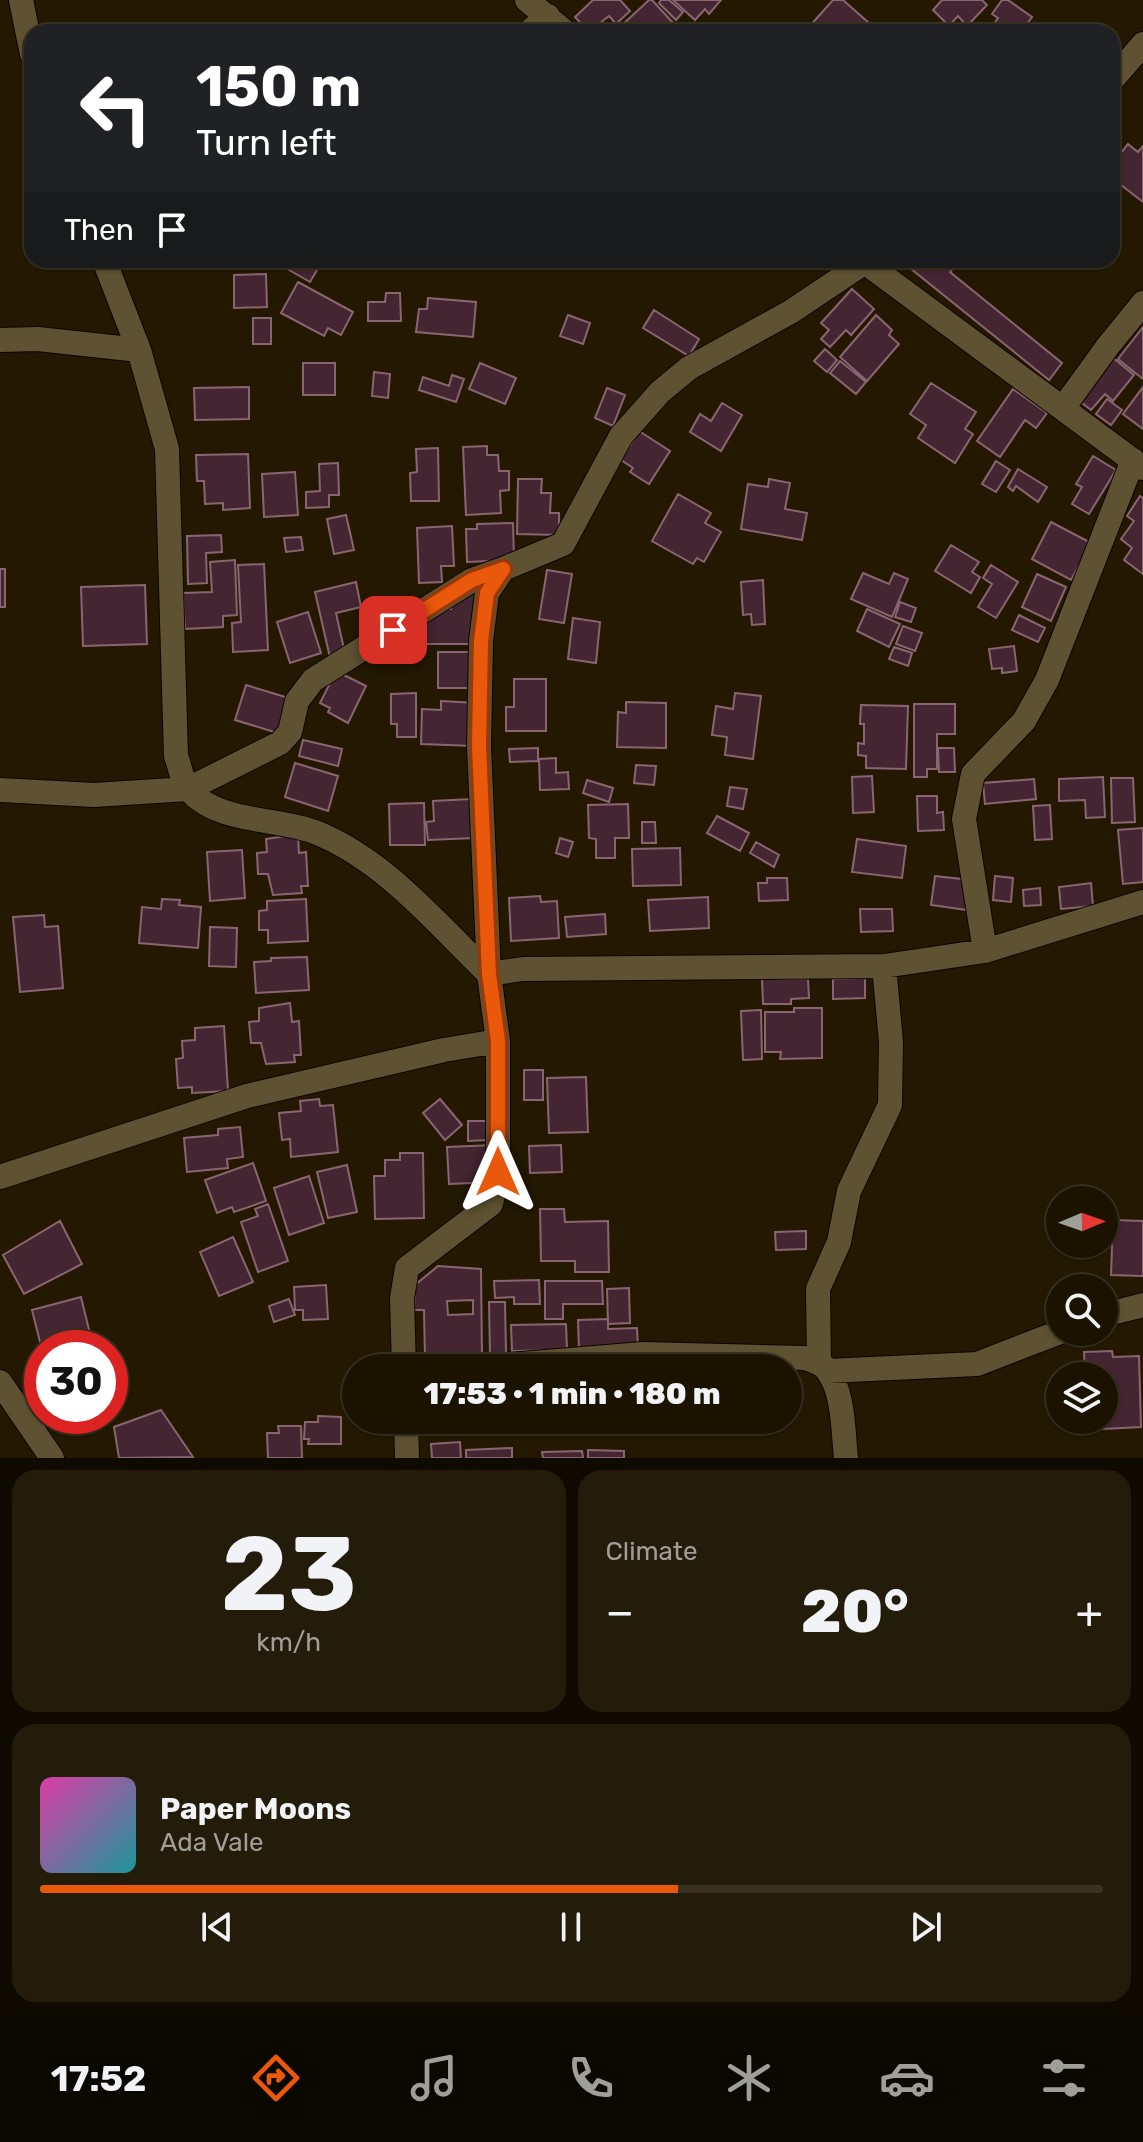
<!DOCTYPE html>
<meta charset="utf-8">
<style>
:root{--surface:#1b1300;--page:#241c0a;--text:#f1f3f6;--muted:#a09e99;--line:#393222;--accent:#ea580c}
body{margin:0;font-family:Rubik,sans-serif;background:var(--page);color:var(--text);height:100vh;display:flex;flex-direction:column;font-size:30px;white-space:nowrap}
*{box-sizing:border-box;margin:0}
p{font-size:26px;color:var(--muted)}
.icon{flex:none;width:44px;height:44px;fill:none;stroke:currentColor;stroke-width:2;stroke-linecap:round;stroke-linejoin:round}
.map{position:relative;height:1458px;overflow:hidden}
.sheet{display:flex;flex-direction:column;gap:12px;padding:12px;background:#0f0a00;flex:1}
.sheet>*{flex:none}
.banner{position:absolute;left:24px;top:24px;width:1096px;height:244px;border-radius:24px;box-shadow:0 2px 6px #0004,0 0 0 2px var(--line);background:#202124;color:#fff;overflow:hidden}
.needle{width:52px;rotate:88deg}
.buttons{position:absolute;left:1046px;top:1186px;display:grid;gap:16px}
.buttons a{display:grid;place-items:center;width:72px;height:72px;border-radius:50%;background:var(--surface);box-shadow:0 2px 6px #0004,0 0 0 2px var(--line);font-size:40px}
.speed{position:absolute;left:24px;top:1330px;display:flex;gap:16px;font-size:40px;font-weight:700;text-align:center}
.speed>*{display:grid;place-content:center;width:104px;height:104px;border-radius:50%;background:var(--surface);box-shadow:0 2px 6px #0004,0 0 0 2px var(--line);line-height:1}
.speed .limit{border:12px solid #d22;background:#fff;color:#111}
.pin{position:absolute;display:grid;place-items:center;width:68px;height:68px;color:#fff;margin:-34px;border-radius:16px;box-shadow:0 4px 12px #0006}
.me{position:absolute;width:88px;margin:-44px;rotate:0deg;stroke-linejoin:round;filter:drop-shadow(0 0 6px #0008)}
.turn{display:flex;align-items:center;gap:28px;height:168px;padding:0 40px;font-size:36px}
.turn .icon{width:104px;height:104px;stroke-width:2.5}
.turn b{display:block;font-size:56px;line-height:68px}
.then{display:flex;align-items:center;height:76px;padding:0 40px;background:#0003;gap:16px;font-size:30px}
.big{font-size:60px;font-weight:800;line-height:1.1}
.sheet .card{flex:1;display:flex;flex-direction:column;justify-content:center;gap:12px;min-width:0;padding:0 28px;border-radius:24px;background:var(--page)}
.sheet .dial{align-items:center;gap:0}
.dial b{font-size:104px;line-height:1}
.song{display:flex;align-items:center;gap:24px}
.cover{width:96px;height:96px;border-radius:12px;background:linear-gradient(135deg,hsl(320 70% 55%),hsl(180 70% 35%))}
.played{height:8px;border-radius:4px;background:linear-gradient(90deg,var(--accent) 60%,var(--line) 60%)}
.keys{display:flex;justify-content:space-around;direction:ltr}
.heat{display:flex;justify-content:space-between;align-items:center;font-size:44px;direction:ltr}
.sheet .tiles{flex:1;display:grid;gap:12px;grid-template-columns:1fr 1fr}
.card:last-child{grid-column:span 2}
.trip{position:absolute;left:342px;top:1354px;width:460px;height:80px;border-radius:40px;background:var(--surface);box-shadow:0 2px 6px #0004,0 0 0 2px var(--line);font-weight:800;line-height:80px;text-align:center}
.tabs{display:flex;height:128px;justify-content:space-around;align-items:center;background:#0b0800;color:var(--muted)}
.tabs .icon{width:56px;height:56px}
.tabs .selected{color:var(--accent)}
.tabs b{font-size:36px;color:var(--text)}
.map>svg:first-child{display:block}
.building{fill:#442532;stroke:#896572;stroke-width:2;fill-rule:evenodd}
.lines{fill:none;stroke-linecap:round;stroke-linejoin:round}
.minor-casing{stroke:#0d0400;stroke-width:26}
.minor{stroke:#5e5232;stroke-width:24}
.route-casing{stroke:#983908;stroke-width:20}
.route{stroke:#ea580c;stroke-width:14}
</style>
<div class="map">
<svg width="1143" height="1458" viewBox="0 0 1143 1458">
<rect width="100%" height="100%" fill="#241900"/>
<path class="building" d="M593,0H620L630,11L616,24L609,16L589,32L575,17Z
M649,0H652L675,25L667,32H627L621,26Z
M661,0H669L683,12L676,20L659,3Z
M673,0H721L709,14L705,9L695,20Z
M833,0H843L877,30L813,32L808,28Z
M942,0H982L987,5L967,26L958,16L949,26L933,10Z
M1002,0H1008L1032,17L1021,32H996L991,28L998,18L992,14Z
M1128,144L1138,152L1143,146V202L1112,178L1119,167L1113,163Z
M279,260H323L310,282L277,263Z
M917,260H960L950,272L1062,363L1049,380L910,268Z
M266,274L267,307L234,308V275Z
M298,282L353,312L341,335L328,328L324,336L281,313Z
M852,289L874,309L851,335L846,330L830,347L821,339L829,330L821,323Z
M386,293H400L401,321H368V302H385Z
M428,298L476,302L473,337L416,332L419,309H427Z
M654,310L699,339L689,356L643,328Z
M568,315L590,323L583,344L560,336Z
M876,315L892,330L889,335L899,344L867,381L840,357Z
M253,318H271V344H253Z
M1143,327V379L1118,359Z
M825,349L837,360L827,372L814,361Z
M1112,357L1134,375L1113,401L1105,394L1091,410L1077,399Z
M840,361L866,382L856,394L830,373Z
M303,363H335V395H303Z
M480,363L516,378L505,404L469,389Z
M374,372L390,374L388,398L372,396Z
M452,375L464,379L456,402L419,390L423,377L449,386Z
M931,383L976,412L965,429L973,434L955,463L918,438L926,425L910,414Z
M249,387V419L195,420L194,388Z
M1143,387V429L1123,414Z
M607,388L625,395L613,426L595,418Z
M1013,389L1047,413L1036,428L1025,420L1000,457L977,441Z
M1107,399L1122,410L1111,425L1096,414Z
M722,403L742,415L721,451L690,432L700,414L711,421Z
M639,431L670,451L649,484L630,472L633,468L621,460Z
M487,446V455H498L499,471H509V490L500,491L501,513L466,515L463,447Z
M438,448L439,501H411L410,473L417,472L416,449Z
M248,454L250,508L223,510V503L205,504L204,481H197L196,455Z
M1093,456L1116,470L1089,514L1072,504L1082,487L1076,484Z
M996,461L1010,470L996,492L982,484Z
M338,463L339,495H329V507L306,508V492L320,491L319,464Z
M1018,469L1047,487L1038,502L1016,486L1013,491L1008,487Z
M295,472L298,515L264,517L262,474Z
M518,479H542L541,493H551L550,513H559V535L517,534Z
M769,479L790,483L785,509L807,513L802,540L741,529L748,484L768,487Z
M678,494L711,513L705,523L721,532L704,562L697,558L693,564L652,541Z
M1140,496L1143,498V574L1124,560L1132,548L1121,539L1134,521L1127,516Z
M346,515L354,550L334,554L327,519Z
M1051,522L1091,543L1071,580L1032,559Z
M513,523L514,560L467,562L466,529H477V524Z
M452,526L454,566H441L442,582L419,583L417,528Z
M221,535L222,552L206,553L207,583L188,584L187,536Z
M301,537L303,550L286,552L284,538Z
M951,545L979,562L972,572L980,577L971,593L935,571Z
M235,560L237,615L223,616V627L185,629L183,593L212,592L210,562Z
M264,564L268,650L233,652L232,623L241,622L238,565Z
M991,565L1018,582L996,618L978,607L992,584L983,578Z
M0,569H5V607H0Z
M547,570L572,574L564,623L539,619Z
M863,573L889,584L894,573L908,579L892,617L851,599Z
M1037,574L1066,587L1051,621L1022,607Z
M763,580L765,624L752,625L751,614L743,615L741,582Z
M356,582L361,607L336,613L346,658L331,662L315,592Z
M145,585L147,644L83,646L81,587Z
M451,594H477V644H423V619L430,608L451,609Z
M900,602L916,608L911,622L895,617Z
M867,609L900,624L889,647L857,631Z
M308,612L321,653L290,663L277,622Z
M1019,615L1045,628L1038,642L1012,630Z
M573,618L600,622L596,663L568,659Z
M903,626L922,633L915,651L896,644Z
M1014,646L1017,671L1002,673V668L992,669L989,649Z
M894,647L912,653L908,666L889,659Z
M438,652H476V688H438Z
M336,671L366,686L348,723L328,712L330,708L320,703Z
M514,679H546V731H506V707H514Z
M246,685L292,699L281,734L235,720Z
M416,693V737H397V724H391V694Z
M735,693L761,696L753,759L725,755L727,737L712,735L716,706L733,709Z
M441,701L476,703L474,746L421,744L422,709L441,710Z
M626,702L666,703V748L617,747L618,712L626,713Z
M914,704H955V734H937V769H927V777H914Z
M861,705L908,706L906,769L866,768V756L858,755V743L864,744V724H860Z
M303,740L342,749L338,766L299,756Z
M538,748V761L510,762L509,749Z
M938,748H954L955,772H939Z
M556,758V773L568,772L569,789L540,790L539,759Z
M295,763L338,776L328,811L285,797Z
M636,765L656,766L654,785L634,783Z
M872,776L874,812L853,813L852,777Z
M1103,777L1105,817L1086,818L1085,800L1059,801V779Z
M1111,778H1133L1135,822L1112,823Z
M1034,779L1036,799L985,804L983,783Z
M587,780L613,788L609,802L583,793Z
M730,787L747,789L743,809L727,806Z
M917,796H937V813L943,812L944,830L918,831Z
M471,799L474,838L428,840L426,822L434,821L433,801Z
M424,803L425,845H390L389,804Z
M628,804L629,838H615V858H596V839L589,838L588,805Z
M1050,805L1052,839L1035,840L1033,806Z
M717,816L749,833L740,851L707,833Z
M642,822H655L656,843H642Z
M1143,828V882L1123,884L1118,830Z
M298,834L299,853L306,852L308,886H301L302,893L273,895L268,874H258L257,853L267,852L266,839Z
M560,838L573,842L568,857L556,853Z
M857,839L906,846L902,878L852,872Z
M756,842L779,855L774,867L750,853Z
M680,848L681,885L633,886L632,849Z
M242,850L245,898L210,901L207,852Z
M935,876L970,880L967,910L931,905Z
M995,876L1013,878L1011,902L993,900Z
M767,878H787L788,900L759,901L758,883H767Z
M1091,883L1093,906L1061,909L1059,887Z
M1040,888L1041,905L1024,906L1023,890Z
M540,896L541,902L557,901L559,938L511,941L509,898Z
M708,897L709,928L650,931L648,900Z
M162,899L180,900L179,905L201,907L198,948L139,943L142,907L161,909Z
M306,899L308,941L268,943V930H259V911L267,910V901Z
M860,909H892L893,931L861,932Z
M605,914L606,934L567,937L565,917Z
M44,915L45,927L58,926L63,988L20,992L13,917Z
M210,927L237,928L236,967L209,966Z
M307,957L309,990L256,993L254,962L271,961V958Z
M865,978V998L833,999V979Z
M762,979H808L809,998L791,999V1004H763Z
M290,1003L292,1022L299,1021L301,1055H294L295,1062L266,1064L261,1043H251L249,1022L259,1021V1008Z
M794,1008H822V1058L780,1059L781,1052H765V1012H794Z
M761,1010L762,1059L743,1060L741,1011Z
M224,1026L228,1091L192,1093V1087L178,1088L176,1059L183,1058L182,1041L195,1040V1028Z
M524,1070H543V1100H524Z
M586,1077L588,1132L549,1133L547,1078Z
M319,1099L320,1106L333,1105L338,1152L291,1157L290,1139L282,1140L279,1113L301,1111L300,1101Z
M440,1099L462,1125L445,1140L423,1113Z
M468,1121H488L489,1140L468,1141Z
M240,1127L243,1157L227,1159L228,1168L187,1172L184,1138L218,1135V1129Z
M494,1145L496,1182L449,1184L447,1147Z
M561,1145L562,1172L530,1173L529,1146Z
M400,1153H423L424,1218L375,1219L374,1176H385V1160H400Z
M253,1163L266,1201L234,1212L232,1207L217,1213L205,1180Z
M347,1165L357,1212L328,1218L317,1172Z
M309,1176L324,1223L289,1235L274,1188Z
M268,1204L288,1261L258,1272L241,1222L258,1216L255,1209Z
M540,1209H564L565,1222L608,1221L609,1272H575V1261H541Z
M1113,1220L1143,1221V1276L1111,1275Z
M60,1221L82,1264L24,1294L3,1255Z
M806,1231V1249L776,1250L775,1232Z
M233,1237L253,1282L219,1296L200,1252Z
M438,1266L481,1269L482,1357L425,1358L424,1310H414L415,1285ZM473,1300V1314L448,1315L447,1301Z
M539,1280L540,1304H514V1297L495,1298L494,1281Z
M545,1281H602L603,1304H563V1319H545Z
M326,1285L328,1319L303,1320V1310H295L294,1287Z
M629,1288L630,1323L608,1324L607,1289Z
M81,1297L91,1338L53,1348H42V1350L32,1310Z
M289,1299L295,1315L274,1322L269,1306Z
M489,1302H505L506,1353L490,1354Z
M608,1319V1329L637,1328L638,1349L579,1351L578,1320Z
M566,1324L567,1350L512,1351L511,1325Z
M1112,1351L1113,1357L1139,1356L1141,1427L1103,1429L1104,1376H1085L1084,1352Z
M161,1410L193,1457L119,1458L114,1427Z
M318,1416L341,1417V1444H308L309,1439H304L305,1422H318Z
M602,1420H630L631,1425L603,1426Z
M278,1426H301L302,1458H268L267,1433H279Z
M460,1442L461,1458H432L431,1444Z
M512,1448V1458H466V1450Z
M588,1450L624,1451V1458H588Z
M582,1451L583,1458H543L542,1452Z"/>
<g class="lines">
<defs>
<path id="minor" d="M21,0L32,54
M527,0L565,32
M529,32L548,16
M1112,80L1143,44
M104,260L139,350L167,449L176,756C180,766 182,782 189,790C219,824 276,817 315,832C385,860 436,923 489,974L523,969L884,966L985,951L1143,902
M862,260L1143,468
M0,340L38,339L139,350
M1063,408L1108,346L1143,303
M0,790L94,795L188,789L280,743L290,732L297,701L313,680L472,580L503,569
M985,951L964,819L973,774L1024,721L1047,680L1133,460
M0,1177L247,1096L444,1050L498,1041
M1104,1315L1143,1305
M819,1363L818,1289L839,1242L849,1191L890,1105L891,1042L884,966
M404,1364L456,1368
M404,1368L402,1298L407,1268L491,1204L498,1172V1041L489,974L479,746L481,641L487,593L503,569L563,544L621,436L660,392L689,368L792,311L868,260
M470,1368L643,1354L805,1358C813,1361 822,1363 827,1370C844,1392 843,1431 846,1458
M828,1371L977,1364L1060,1332
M0,1382L52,1458
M406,1420L407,1458"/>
</defs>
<use href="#minor" class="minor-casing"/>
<use href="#minor" class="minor"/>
</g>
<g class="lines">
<defs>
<path id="route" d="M393,630L472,580L503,569L487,593L481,641L479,746L489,974L498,1041V1172"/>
</defs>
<use href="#route" class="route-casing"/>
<use href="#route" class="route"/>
</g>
</svg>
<div class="buttons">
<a><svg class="needle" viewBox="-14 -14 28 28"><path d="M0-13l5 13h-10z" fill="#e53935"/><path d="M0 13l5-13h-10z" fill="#a09e99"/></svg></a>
<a><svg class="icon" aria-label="search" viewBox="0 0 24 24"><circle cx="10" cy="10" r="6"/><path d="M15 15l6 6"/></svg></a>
<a><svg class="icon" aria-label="layers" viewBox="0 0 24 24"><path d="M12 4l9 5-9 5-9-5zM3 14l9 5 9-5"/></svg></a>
</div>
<div class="speed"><div class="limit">30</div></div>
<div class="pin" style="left:393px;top:630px;background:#d93025"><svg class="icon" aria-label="arrive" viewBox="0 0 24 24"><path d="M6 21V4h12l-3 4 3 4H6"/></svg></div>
<svg class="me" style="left:498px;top:1172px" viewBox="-20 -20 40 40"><path d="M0-17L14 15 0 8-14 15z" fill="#ea580c" stroke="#fff" stroke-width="4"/></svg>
<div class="trip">17:53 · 1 min · 180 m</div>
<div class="banner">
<div class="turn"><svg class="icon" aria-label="left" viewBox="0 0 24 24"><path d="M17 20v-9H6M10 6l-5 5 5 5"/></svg><div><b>150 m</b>Turn left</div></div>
<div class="then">Then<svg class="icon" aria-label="arrive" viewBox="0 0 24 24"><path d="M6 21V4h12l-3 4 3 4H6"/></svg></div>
</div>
</div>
<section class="sheet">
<div class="tiles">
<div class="card dial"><b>23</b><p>km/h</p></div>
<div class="card"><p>Climate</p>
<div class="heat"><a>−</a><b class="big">20°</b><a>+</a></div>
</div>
<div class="card">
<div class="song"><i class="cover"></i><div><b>Paper Moons</b><p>Ada Vale</p></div></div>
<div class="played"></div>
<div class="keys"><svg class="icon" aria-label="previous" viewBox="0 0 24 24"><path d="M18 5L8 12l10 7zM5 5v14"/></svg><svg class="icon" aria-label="pause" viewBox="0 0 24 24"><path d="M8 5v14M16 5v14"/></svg><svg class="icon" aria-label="next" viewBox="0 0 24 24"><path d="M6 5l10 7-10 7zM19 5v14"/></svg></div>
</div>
</div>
</section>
<nav class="tabs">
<b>17:52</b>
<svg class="icon selected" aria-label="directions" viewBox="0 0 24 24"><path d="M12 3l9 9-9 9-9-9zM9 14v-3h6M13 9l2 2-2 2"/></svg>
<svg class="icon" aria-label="music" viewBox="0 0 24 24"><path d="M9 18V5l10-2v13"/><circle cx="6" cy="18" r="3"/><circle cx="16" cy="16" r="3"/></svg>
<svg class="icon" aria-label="phone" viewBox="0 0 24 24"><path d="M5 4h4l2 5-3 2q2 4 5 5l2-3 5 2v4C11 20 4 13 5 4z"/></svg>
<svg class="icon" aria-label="climate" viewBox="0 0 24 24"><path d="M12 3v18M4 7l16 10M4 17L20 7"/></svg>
<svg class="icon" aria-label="car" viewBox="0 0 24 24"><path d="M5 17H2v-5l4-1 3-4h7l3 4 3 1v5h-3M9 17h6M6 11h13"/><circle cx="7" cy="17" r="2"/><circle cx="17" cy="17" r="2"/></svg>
<svg class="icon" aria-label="filters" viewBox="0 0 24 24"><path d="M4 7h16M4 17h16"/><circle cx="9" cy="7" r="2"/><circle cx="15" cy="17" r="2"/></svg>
</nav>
